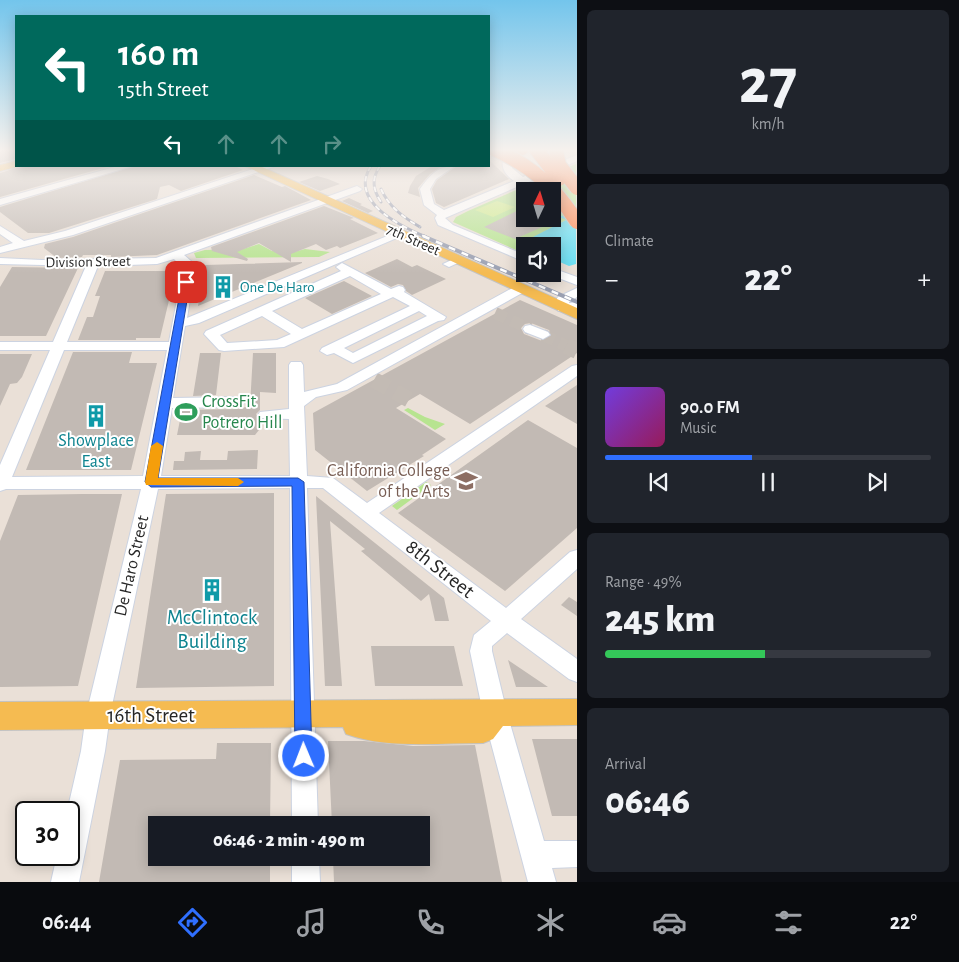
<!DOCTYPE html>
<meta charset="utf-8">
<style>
:root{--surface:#171b24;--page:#20242c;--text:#f1f3f6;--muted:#9ea1a6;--line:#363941;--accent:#2f6fff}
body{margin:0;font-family:"Alegreya Sans",sans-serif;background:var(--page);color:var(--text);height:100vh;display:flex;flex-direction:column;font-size:19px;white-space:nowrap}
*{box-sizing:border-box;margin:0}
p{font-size:16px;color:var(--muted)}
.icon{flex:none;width:28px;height:28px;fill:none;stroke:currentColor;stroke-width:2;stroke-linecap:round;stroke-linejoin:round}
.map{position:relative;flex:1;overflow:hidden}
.side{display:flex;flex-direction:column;gap:10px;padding:10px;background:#0d0f14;width:382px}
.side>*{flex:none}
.banner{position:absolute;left:15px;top:15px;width:475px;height:152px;border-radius:0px;box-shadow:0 2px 12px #0003;background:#00695c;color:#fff;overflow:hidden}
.needle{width:32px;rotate:4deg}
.fabs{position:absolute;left:516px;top:182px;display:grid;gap:10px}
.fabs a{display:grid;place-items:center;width:45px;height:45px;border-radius:0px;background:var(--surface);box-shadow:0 2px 12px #0003;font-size:25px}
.speed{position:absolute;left:15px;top:801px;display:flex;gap:10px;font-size:25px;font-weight:700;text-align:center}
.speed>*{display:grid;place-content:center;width:65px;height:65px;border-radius:50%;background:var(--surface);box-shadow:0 2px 12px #0003;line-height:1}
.speed .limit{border:2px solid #111;border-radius:8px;background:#fff;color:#111}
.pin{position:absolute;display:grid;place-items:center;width:42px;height:42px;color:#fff;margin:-21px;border-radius:10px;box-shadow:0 2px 8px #0006}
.me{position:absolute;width:55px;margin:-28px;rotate:359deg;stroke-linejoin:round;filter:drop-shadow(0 0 4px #0008)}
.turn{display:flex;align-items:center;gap:18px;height:105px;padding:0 20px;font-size:22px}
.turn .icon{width:65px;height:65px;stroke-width:2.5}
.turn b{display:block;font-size:35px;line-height:42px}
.lanes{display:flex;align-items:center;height:48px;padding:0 20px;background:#0003;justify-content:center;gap:25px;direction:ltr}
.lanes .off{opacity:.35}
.big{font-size:38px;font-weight:800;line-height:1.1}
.side .tile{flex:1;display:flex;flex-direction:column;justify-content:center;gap:8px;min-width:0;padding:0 18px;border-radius:8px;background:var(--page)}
.side .dial{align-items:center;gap:0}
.dial b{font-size:65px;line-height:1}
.song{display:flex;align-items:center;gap:15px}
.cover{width:60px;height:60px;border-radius:8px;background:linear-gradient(135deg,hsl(260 70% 55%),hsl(330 70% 35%))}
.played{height:5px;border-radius:2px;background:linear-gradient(90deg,var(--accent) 45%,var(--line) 45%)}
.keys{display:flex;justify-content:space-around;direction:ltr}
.heat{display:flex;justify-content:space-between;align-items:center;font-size:28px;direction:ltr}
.charge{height:8px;border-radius:4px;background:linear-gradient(90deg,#34c759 49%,var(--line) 0)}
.trip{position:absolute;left:148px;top:816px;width:282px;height:50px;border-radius:0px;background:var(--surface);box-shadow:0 2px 12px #0003;font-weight:800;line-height:50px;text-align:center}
.tab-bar{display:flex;height:80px;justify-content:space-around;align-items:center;background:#090b0e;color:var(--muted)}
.tab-bar .icon{width:35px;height:35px}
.tab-bar .selected{color:var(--accent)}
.tab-bar b{font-size:22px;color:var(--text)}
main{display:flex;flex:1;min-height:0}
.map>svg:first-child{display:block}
.green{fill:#b7e490;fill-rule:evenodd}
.pitch{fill:#cfec8b}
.water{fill:#64def3}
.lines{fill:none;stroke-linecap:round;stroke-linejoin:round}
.stream{stroke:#64def3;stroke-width:2}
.building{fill:#c2bab4;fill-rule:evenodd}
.minor-tunnel-far1{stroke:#c3bbb4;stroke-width:12;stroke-dasharray:12 6;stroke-linecap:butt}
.minor-tunnel{stroke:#c3bbb4;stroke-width:16;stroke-dasharray:16 8;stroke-linecap:butt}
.minor-casing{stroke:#ccd3e1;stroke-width:2}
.major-casing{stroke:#c3c3c3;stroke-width:2}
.highway-casing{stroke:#c3c3c3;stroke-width:2}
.minor{fill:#fff;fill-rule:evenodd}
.major{fill:#f5bb51;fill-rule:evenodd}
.highway{fill:#ff854d;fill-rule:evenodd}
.rail-far1-casing{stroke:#9aa0b2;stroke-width:3}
.rail-casing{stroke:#9aa0b2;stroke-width:4}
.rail-far1{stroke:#fff;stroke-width:2;stroke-dasharray:5.5;stroke-linecap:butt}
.rail{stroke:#fff;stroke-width:2.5;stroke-dasharray:7;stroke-linecap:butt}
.highway-bridge-casing{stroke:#c3c3c3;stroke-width:16;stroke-linecap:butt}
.highway-bridge{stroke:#ff854d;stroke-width:14}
.route{fill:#2f6fff;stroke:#1f48a6}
.slow{fill:#f59e0b}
.labels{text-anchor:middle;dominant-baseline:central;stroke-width:4;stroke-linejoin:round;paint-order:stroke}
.far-street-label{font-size:15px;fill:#272727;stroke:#fff}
.far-culture-label{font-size:15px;fill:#0d838f;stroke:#fff;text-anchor:start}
.leisure-label{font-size:18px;fill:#27864d;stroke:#fff;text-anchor:start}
.culture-label{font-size:18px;fill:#0d838f;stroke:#fff}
.education-label{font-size:18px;fill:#785e54;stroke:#fff;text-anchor:end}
.street-label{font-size:18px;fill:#272727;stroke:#fff}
.near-street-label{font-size:21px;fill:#272727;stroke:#fff}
.near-culture-label{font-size:21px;fill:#0d838f;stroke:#fff}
</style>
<main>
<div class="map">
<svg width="577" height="882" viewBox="0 0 577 882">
<rect width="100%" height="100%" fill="#eae0d7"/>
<path class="green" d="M576,164V215L532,238L548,246H525V254L453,222L456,217L468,211ZM525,191H552V219H525Z
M259,244L272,251L284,247L294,252L305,249L330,252L319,257L196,258L194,253L205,250L243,249Z
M408,408L425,417L445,424L435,430L404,410Z
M426,482L431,485L397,510L392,506Z"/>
<path class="pitch" d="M497,201L515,207L493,217L475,210Z"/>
<path class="water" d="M576,215V264L569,266L553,259L552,246H548L531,238Z"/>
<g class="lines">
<path class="stream" d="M531,184L541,191
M552,213L567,219"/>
</g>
<path class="building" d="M0,149H16V159L0,163Z
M489,160L509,179L444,207L436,203L432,189L437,180L457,166H489Z
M22,166H110L0,197V173Z
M135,166H235L243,170L181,191L169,185L160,187L157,199L49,233H28L0,212V207Z
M432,166H442L430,174L418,188L420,197L408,193L410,186L416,176Z
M254,175L282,187L285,186L311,200L157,255L111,257V255H83L82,257L57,258L44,248L45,244L73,237Z
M317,176L328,179L340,184L320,191L299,182Z
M349,198L362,204L360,205L373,211L368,213L342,201Z
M324,206L354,218L350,219L378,233L340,248L337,246L326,250L316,244L291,254V262L259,243L237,252L248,259L247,261L212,251L211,247Z
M525,207V219H560L515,239L484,227Z
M397,259L412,267L417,265L446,279L412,295L406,291L403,285L398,284L391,287L365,273Z
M302,262V263L198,306L205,265Z
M12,267L78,268L46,336H0V287Z
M105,271H176L160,338H136V340H78L87,317H93L100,296H95Z
M344,281L372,296L332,314L305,298Z
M520,300L577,325V353L470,424L420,394L396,408L446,439L422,455L424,456L367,491L315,450L313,413ZM531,323L549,330L552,335L542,341L524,334L521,328L525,324Z
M73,352H132L129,363H157L131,470H26Z
M200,353H221L216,395L193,396Z
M253,353H276V393L260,392V410L256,414L259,419V430L255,435H177L182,410L237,409L250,406Z
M0,354H32L22,377L17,383L10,384L0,406Z
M577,385V424L545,406Z
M528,420L577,448V528L505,591L398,513Z
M258,450L257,469L173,470L174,461H184L185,452L201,451L200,460H227L228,451Z
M274,493V686L136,688L166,494Z
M82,494H122L78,686L0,687V541L18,495Z
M316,496L444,598L449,621H435L429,594L421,601L361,551L365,549L330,521L342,686H325Z
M569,597L577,602V616L561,605Z
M371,646H454L463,686H375Z
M508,660L548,687H516Z
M532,739H577V816H552Z
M328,741H364L413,746L475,745L502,882H334L333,858H421V825H332Z
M217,743H271L270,825H156V858H270V882H99L120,760L216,759Z"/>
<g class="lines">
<path class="minor-tunnel-far1" d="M495,313L530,329
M543,335L569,347"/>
<path class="minor-tunnel" d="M566,346L577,351
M374,380L410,400"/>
<defs>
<path id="minor" d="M509,149H517L512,159V168L523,177L577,155V161L445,218L453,225L525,255V262L438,225L435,218L437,215L424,205L420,189C430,175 438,166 455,166L436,179L430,189L434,204L444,210L514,181C501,172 499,162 509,149Z
M118,166H133L0,205V199Z
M262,166H276L73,235L0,253V247L13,243L0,234V226L24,241L65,231Z
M357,186L362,189L360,191L184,255L191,261L195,268L187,318L397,232L401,231L406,234L199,323L185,326L173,398L237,397L242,399L245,402L242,405L237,407L172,408L161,476H290L289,419L260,418L258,415L260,412L289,409V365L291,362H301L303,365L304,392L337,384L516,286H524L526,289L524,292L347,390L316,397L304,406L307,476L333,478L367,503L572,366L577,365V376L379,513L506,608L570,552L577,550V569L521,619L577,659V682L569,679L507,633L492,646V651L507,713L544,841H577V867L552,868L556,882H528L483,713L470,651L474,635L491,621L323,488H307L318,825H292L290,488L158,489L110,715L105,751L79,882H51L57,855H69V812H67L81,751L86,715L141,489H6L0,491V465L50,350H0V342H53L86,266L0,264V258L42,260L156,258ZM174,259L183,268L169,342H67L98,266L157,264ZM64,350H167L143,476L12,477Z
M458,257L464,260L449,267L443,264Z
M342,263L391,289L399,286L403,287L405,290L404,292L446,317L444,320L438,321L353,363L334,353L327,355L320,351L322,348L410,306L393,297L284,347L224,351L219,350L204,334L206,331L341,271L336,267ZM350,276L381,294L302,329L272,311ZM419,311L427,316L353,353L344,348ZM262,316L291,334L277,340L227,343L220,335Z
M552,268L577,277V285L548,274H552Z
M577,288V297L569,302V303L577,302V310L558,311L556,300L558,297Z
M530,325L548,332L550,335L543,339L525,332L523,329L525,326Z
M292,858H319L320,882H292Z"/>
<path id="major" d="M16,161V166H20L0,171V165Z
M245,166H260L577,308V319Z
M577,699V725L503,726L493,739L483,743C440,743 386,749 346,734L343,727L0,730V702Z"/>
<path id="highway" d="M508,149H526L528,152L522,156L510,152Z"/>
</defs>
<use href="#minor" class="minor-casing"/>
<use href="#major" class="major-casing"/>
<use href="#highway" class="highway-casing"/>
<use href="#minor" class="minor"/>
<use href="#major" class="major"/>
<use href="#highway" class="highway"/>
<defs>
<path id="rail-far1" d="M371,166C348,201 400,226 426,237
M380,166C371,179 373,190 381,202
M381,189C389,207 403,217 420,227"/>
<path id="rail" d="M423,236L577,302"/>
</defs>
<use href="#rail-far1" class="rail-far1-casing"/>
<use href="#rail" class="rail-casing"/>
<use href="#rail-far1" class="rail-far1"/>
<use href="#rail" class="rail"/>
<defs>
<path id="highway-bridge" d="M494,149C533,167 554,186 577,222
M536,149L559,179
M556,149L559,165L577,188"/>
</defs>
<use href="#highway-bridge" class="highway-bridge-casing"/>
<use href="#highway-bridge" class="highway-bridge"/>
</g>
<linearGradient id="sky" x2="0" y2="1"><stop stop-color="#73c5ec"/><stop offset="0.55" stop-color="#f6f1ed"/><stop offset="1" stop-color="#f6f1ed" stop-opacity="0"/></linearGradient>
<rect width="577" height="273" fill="url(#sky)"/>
<path class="route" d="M186,280L190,282L158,478H298L304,482L312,756L310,762L304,764L298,762L295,756L292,486L151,487L145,482L182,282Z"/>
<path class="slow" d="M157,442L163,446L158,478H238L244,482L238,486L146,485L145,482L151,446Z"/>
<defs>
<symbol id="building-bare" viewBox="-9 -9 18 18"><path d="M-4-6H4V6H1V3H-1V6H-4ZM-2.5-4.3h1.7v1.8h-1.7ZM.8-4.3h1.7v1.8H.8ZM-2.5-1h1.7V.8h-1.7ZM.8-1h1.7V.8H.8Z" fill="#0f9aa8" stroke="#fff" stroke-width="2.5" paint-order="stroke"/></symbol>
<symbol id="stadium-bare" viewBox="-9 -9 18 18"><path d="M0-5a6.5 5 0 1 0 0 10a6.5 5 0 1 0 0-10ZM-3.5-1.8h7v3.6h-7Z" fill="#2e9e5b" stroke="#fff" stroke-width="2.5" paint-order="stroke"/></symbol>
<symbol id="university-bare" viewBox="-9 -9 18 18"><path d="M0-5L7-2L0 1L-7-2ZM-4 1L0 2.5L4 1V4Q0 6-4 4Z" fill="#8d6e63" stroke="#fff" stroke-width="2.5" paint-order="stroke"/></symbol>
</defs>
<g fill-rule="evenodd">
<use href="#building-bare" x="207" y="271" width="32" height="32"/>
<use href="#stadium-bare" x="170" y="396" width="32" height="32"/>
<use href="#building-bare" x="80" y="400" width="32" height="32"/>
<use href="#university-bare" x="450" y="465" width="32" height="32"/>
<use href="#building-bare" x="196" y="574" width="32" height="32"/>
</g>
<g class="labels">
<g class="far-street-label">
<text transform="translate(413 240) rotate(24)">7th Street</text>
<text transform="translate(88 262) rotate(-1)">Division Street</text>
</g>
<g class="far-culture-label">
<text x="240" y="287">One De Haro</text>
</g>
<g class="leisure-label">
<text x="202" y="402">CrossFit<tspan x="202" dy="21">Potrero Hill</tspan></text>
</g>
<g class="culture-label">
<text x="96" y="441">Showplace<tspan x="96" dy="21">East</tspan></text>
</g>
<g class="education-label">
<text x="450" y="471">California College<tspan x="450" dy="21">of the Arts</tspan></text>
</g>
<g class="street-label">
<text transform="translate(132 566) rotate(-77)">De Haro Street</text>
</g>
<g class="near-street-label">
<text transform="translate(440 569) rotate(38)">8th Street</text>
<text x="151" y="715">16th Street</text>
</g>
<g class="near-culture-label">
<text x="212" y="617">McClintock<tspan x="212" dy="24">Building</tspan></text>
</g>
</g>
</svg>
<div class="fabs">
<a><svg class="needle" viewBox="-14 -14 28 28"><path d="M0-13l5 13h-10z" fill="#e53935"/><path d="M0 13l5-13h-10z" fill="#9ea1a6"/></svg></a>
<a><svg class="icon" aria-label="sound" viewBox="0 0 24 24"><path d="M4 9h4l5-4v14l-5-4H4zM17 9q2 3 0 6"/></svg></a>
</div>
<div class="speed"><div class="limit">30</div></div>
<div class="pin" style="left:186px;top:282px;background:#d93025"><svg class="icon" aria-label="arrive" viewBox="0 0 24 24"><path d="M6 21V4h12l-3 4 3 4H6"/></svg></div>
<svg class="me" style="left:304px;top:756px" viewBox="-20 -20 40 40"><circle r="17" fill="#2f6fff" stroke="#fff" stroke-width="3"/><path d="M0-11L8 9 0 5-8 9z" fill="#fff"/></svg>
<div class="trip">06:46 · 2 min · 490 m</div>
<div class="banner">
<div class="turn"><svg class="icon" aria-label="left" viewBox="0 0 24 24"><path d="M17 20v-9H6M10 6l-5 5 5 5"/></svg><div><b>160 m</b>15th Street</div></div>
<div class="lanes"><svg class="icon" aria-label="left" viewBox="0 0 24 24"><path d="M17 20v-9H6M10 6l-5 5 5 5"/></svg><svg class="icon off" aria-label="ahead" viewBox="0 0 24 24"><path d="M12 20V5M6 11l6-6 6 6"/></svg><svg class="icon off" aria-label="ahead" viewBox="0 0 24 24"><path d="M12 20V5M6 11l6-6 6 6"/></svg><svg class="icon off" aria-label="right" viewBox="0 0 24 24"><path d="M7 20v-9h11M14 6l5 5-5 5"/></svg></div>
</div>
</div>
<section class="side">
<div class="tile dial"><b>27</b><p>km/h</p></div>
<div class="tile"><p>Climate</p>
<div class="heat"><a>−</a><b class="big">22°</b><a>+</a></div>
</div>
<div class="tile">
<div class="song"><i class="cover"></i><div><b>90.0 FM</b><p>Music</p></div></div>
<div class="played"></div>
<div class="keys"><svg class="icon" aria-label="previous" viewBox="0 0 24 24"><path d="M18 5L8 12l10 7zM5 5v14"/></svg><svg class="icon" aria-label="pause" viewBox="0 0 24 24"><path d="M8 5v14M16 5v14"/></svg><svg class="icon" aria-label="next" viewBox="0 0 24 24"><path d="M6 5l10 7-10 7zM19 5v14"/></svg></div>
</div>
<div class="tile"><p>Range · 49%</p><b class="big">245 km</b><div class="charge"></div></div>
<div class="tile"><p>Arrival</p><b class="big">06:46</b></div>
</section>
</main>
<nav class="tab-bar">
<b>06:44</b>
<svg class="icon selected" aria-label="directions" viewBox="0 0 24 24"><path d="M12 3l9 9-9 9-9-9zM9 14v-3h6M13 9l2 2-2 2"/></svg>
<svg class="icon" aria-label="music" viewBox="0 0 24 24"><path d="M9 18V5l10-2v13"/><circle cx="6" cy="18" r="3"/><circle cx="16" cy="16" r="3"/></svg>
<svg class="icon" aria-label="phone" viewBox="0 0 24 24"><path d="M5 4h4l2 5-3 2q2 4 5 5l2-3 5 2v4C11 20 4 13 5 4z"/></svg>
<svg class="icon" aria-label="climate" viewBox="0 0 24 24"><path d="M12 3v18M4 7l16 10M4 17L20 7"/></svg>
<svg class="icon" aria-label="car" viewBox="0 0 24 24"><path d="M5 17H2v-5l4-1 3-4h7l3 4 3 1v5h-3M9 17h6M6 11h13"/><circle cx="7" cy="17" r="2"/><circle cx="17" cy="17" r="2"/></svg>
<svg class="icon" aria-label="filters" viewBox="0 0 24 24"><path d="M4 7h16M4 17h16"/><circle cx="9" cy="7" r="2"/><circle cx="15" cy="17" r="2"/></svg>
<b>22°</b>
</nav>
